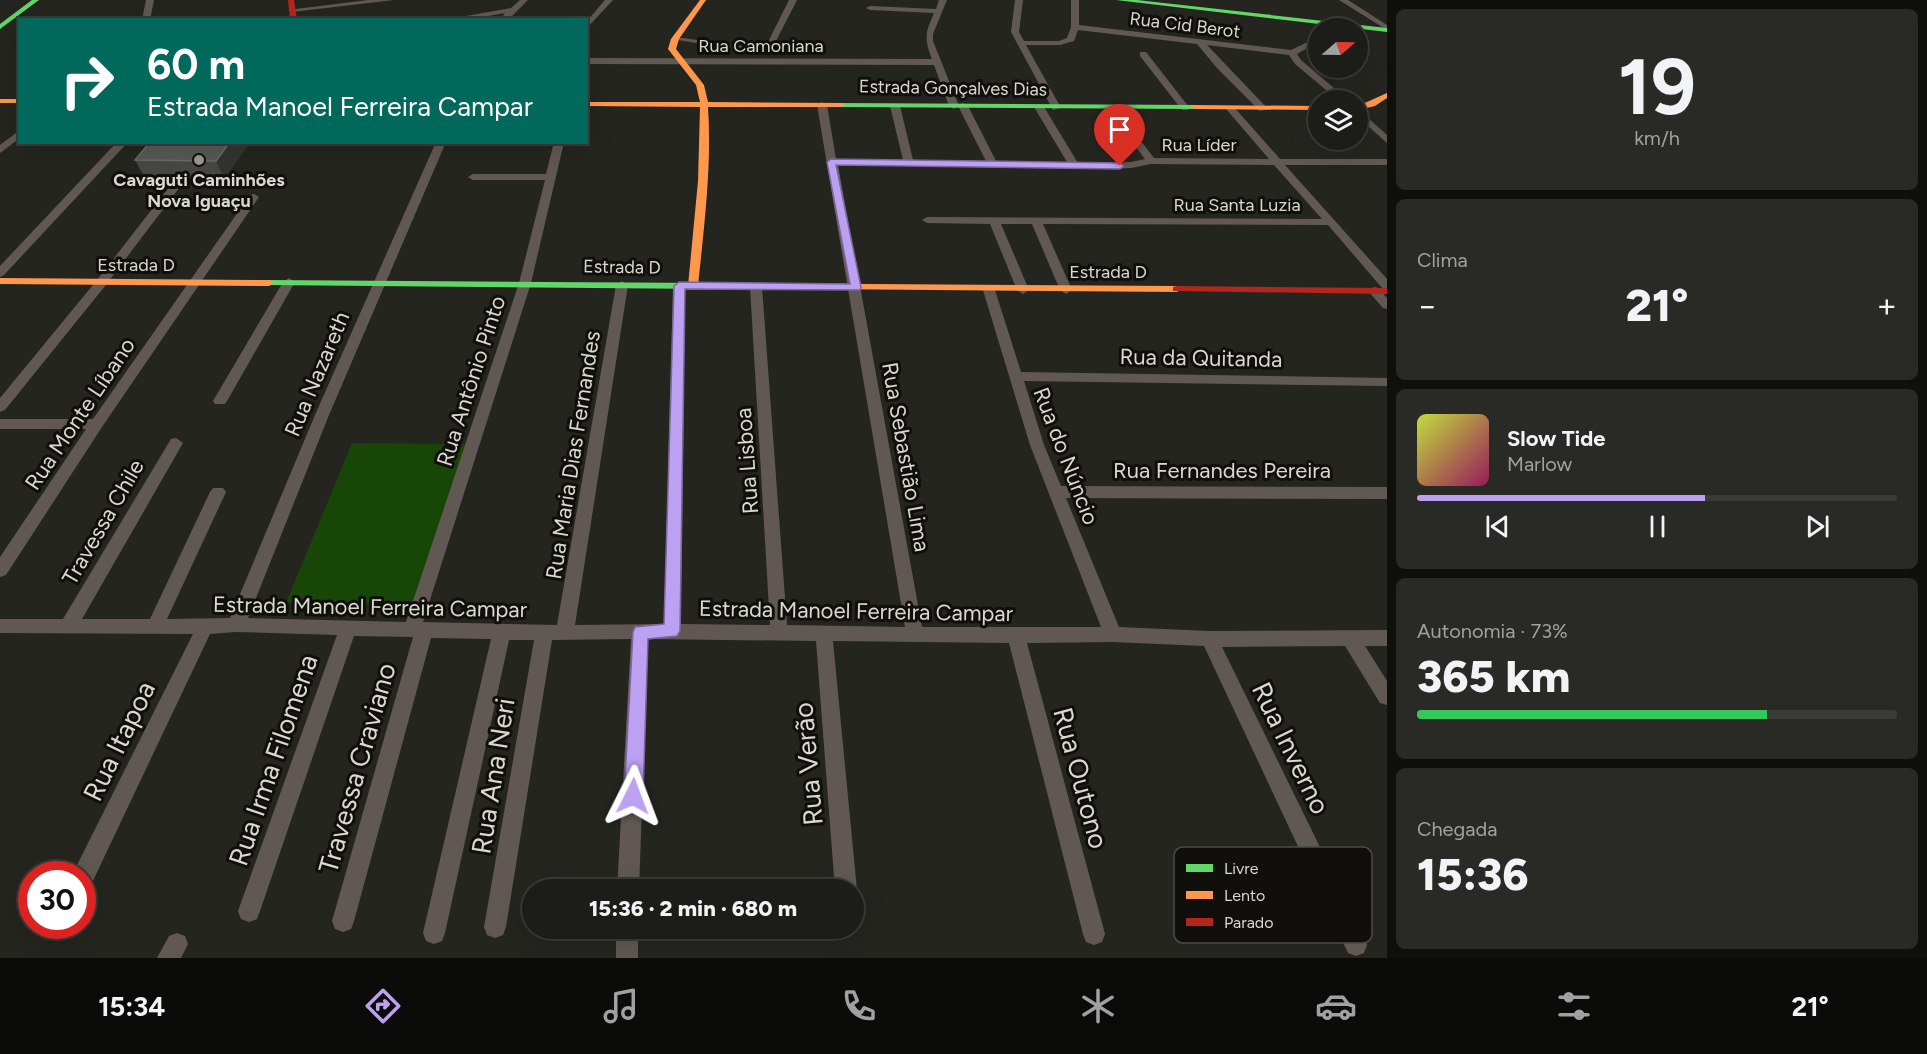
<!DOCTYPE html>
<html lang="pt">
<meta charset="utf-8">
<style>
:root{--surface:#1c1c18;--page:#292925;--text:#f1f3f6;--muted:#a0a1a2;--line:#3a3a37;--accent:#bca0f2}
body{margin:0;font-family:Figtree,sans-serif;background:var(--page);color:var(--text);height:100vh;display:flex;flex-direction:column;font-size:22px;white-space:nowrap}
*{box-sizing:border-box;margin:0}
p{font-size:20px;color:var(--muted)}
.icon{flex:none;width:33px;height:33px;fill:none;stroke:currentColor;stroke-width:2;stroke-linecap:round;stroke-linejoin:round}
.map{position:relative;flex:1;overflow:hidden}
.drawer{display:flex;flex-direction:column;gap:9px;padding:9px;background:#0f0f0d;width:540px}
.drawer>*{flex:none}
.top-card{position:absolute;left:18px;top:18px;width:570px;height:126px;border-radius:0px;box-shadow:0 6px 24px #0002,0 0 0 2px var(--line);background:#00695c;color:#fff;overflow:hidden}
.needle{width:39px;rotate:70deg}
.controls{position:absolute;left:1308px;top:18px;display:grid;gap:12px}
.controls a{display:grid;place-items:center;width:60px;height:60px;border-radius:50%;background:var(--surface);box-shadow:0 6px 24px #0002,0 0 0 2px var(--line);font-size:30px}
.speed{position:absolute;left:18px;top:861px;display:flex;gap:12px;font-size:30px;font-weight:700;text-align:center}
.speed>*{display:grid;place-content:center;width:78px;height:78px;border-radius:50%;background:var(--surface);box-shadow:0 6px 24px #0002,0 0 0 2px var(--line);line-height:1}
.speed .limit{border:9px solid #d22;background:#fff;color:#111}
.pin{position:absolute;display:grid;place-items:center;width:51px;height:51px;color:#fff;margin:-62px -26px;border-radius:50% 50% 50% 0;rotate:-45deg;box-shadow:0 0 6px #0007}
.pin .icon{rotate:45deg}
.me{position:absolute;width:66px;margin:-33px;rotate:3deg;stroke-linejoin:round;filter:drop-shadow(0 0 4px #0008)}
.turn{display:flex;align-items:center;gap:21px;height:126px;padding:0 30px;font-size:27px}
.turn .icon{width:78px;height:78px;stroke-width:2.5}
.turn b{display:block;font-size:42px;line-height:51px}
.big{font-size:45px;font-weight:800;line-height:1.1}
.drawer .card{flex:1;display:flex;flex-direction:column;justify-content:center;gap:9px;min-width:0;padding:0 21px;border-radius:9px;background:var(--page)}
.drawer .dial{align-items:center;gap:0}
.dial b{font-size:78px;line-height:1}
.song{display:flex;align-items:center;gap:18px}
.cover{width:72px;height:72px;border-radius:9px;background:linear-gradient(135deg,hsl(70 70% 55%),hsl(330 70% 35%))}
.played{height:6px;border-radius:3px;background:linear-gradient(90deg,var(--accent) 60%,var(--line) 60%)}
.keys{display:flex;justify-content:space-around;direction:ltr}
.heat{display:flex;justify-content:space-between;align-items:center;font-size:33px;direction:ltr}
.charge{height:9px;border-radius:4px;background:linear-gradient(90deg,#34c759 73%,var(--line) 0)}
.trip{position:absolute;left:522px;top:879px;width:342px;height:60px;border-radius:30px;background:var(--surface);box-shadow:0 6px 24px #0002,0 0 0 2px var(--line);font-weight:800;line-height:60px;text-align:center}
.menu{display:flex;height:96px;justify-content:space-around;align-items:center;background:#0b0b0a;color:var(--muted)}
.menu .icon{width:42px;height:42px}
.menu .active{color:var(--accent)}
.menu b{font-size:27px;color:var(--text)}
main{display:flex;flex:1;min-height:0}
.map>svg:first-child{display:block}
.green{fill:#174607}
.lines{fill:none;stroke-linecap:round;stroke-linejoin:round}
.street{fill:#615853;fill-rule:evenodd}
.fast{fill:#63d668;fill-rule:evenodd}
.slow{fill:#ff974d;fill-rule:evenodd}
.jam{fill:#b3261e;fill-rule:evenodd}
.wall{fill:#474746}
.shaded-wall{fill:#333331}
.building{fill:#575755;stroke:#6b6b69;stroke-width:1.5}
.route{fill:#bca0f2;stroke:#7a689d;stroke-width:1.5}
.poi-dot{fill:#9a9993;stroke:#100f0b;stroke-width:2}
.labels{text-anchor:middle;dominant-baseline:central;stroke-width:6;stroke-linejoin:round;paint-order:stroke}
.far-street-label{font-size:18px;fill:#d9d8d1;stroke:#100f0b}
.far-poi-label{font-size:18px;font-weight:bold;fill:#d9d8d1;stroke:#100f0b}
.street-label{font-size:22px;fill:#d9d8d1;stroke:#100f0b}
.near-street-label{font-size:27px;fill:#d9d8d1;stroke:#100f0b}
.key{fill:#100f0b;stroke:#4c4b46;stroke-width:1.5}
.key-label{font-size:16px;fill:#d9d8d1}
</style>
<main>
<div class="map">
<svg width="1387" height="958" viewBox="0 0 1387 958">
<rect width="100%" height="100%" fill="#252520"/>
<path class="green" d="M352,443L467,444L417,604L286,603Z"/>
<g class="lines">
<path class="street" d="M146,0H154L150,20H142Z
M368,0H394L292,12L288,10Z
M520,0H528L509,19L502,17L505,13L465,20H443L511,8Z
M605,0H613L586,29V22Z
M789,0H797L776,41L769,49L742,50L671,39L675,37L742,46L764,45L769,40Z
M939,0H947L933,34V41L959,106L963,103L968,106L996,161L1067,162L1034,107L1039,104L1044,107L1078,163L1131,162L1145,159L1106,108L1111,105L1114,106L1154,158L1269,159L1227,110V106H1233L1280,159H1387V165H1285L1387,279V290L1383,289L1328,225L1043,224L1072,290L1066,294L1060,290L1032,224H1001L1029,290L1023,294L1017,290L990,224L927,223L922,220L927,217L1322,219L1274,165L1151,164L1131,168L1105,169L838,165L922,627H1101L1030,445L983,290L985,287H993L995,290L1021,372L1387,378V386L1024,381L1044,445L1061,486L1387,487V499L1066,498L1119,627L1209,631L1387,630V646H1365L1387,681V705L1380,703L1345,646L1222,647L1364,937L1367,945L1364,953L1356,956L1348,953L1204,646L1113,642L1027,643L1105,934L1102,942L1094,945L1086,942L1083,934L1009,643L833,641L857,890L854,898V890H835L816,641L648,639L639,890H617L631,639L552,640L506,927L503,935L495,938L487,935L484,927L534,640H509L445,933L442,941L434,944L426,941L423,933L491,639L431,638L354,921L351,929L343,932L335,929L332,921L413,637L354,636L260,911L257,919L249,922L241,919L238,911L337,635L236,632L210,634L90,887L82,889V874H73L74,871L193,634L0,633V619H63L171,439L176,438L183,443L82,619H150L210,492L213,488H223L226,492L167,619L230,618L315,415L436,142H446L329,415L248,618L406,622L519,283L545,180H473L468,177L473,174H546L554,142H564L531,283L423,622L557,625L616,285L622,281L628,285L575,625L664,624L673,286L679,282L685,286L681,624L770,625L750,287L756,283L762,287L787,625L905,627L817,105L822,102L827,105L836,159L903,160L890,106L895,103L900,106L913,160L986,161L958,106L954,109L949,106L934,65L586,64V58L932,59C924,38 925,34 934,13L870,10L866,8L870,6L936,9Z
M1015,0H1023L1019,32L1024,41H1059L1067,38L1071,27V0H1079V25L1291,50L1318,37V42L1297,54L1301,60L1348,100H1338L1295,64L1289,55L1207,45L1268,109L1260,111L1217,68L1197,44L1078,30L1074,41L1060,45H1026L1061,108L1053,110L1011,32Z
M1339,0H1348L1387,25V30Z
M1140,52H1146L1188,106V110H1182L1140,56Z
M1358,109L1387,135V143L1358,117Z
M20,130V138L0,153V145Z
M117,142H128L4,275L0,277V266Z
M178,180L183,183L105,286L5,410L0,412V398L97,280L174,181Z
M254,194L259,197L102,427L6,575L0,577V557L86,429H0V419H93L250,195Z
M289,278L295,282L227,401L225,404H215L213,401L283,282Z
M1374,287L1378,288L1387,298V309L1383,308L1368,291Z
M616,928H638V958H616Z
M177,933L185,936L188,944L181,958H157L169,936Z"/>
<path class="fast" d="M32,0H39L0,29V24Z
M1116,0H1137L1387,28V32Z
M838,103L1195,105L1199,107L1195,109L841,107H838Z
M269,280L709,283L714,286L709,289L265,285L264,283Z"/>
<path class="slow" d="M700,0H706L679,39L676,49L704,85L708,102L841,103L845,105L841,107H708C712,166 704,227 698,286L693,289L688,286L698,181L700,107L586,106V102H700L696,85L668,49L671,39Z
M1387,93V98L1375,106L1358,110V106Z
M0,99H20V103H0Z
M1192,105L1318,106V110L1195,109L1191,107Z
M0,278L269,280L274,283L269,286L0,284Z
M709,283L1177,286L1182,289L1177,292L705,288L704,286Z"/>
<path class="jam" d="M288,0H294L297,20H290Z
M1177,286L1387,288V294L1173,291V287Z"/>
</g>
<path class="wall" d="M250,142L224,179L145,178L135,160Z"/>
<path class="shaded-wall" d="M230,142H250L224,179L216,161Z"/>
<path class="building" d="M150,142H230L216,161L135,160Z"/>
<path class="route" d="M831,159L1120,163L1124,166L1120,169L836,165L861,287L860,290L685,289L680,631L677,636L648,639L643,796L640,802L633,805L627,802L624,796L633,632L635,627L664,624L674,286L679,282L850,284L827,162Z"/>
<circle class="poi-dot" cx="199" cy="160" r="6"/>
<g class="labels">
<g class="far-street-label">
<text transform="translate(1185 25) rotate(7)">Rua Cid Berot</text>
<text x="761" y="46">Rua Camoniana</text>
<text transform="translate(953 88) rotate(1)">Estrada Gonçalves Dias</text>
<text x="1199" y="145">Rua Líder</text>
<text x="1237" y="205">Rua Santa Luzia</text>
<text x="136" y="265">Estrada D</text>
<text transform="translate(622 267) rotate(1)">Estrada D</text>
<text x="1108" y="272">Estrada D</text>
</g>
<g class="far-poi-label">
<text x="199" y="180">Cavaguti Caminhões<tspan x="199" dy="21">Nova Iguaçu</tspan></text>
</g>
<g class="street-label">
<text transform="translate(1201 358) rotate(1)">Rua da Quitanda</text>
<text transform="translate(317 374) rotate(-67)">Rua Nazareth</text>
<text transform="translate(471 381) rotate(-72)">Rua Antônio Pinto</text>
<text transform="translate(80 414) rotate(-56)">Rua Monte Líbano</text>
<text transform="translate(573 455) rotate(-81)">Rua Maria Dias Fernandes</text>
<text transform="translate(1066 456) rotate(69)">Rua do Núncio</text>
<text transform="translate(906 457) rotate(80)">Rua Sebastião Lima</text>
<text transform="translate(747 461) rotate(-94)">Rua Lisboa</text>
<text x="1222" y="470">Rua Fernandes Pereira</text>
<text transform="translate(103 522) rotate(-60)">Travessa Chile</text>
<text transform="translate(370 607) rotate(1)">Estrada Manoel Ferreira Campar</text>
<text transform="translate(856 611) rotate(1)">Estrada Manoel Ferreira Campar</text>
</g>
<g class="near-street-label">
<text transform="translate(119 741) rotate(-64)">Rua Itapoa</text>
<text transform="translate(1291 748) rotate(64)">Rua Inverno</text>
<text transform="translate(273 760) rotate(-71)">Rua Irma Filomena</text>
<text transform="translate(808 764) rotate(-95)">Rua Verão</text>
<text transform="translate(357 768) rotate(-74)">Travessa Craviano</text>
<text transform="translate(493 776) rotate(-81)">Rua Ana Neri</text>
<text transform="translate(1081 778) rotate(75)">Rua Outono</text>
</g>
</g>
<rect x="1174" y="847" width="198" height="96" rx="9" class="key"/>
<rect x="1186" y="864" width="27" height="8" fill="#63d668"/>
<rect x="1186" y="891" width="27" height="8" fill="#ff974d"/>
<rect x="1186" y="918" width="27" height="8" fill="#b3261e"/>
<g class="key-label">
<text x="1224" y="874">Livre</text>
<text x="1224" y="901">Lento</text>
<text x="1224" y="928">Parado</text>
</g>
</svg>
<div class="controls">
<a><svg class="needle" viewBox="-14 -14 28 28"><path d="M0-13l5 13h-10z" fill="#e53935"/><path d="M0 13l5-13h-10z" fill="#a0a1a2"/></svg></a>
<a><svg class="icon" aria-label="layers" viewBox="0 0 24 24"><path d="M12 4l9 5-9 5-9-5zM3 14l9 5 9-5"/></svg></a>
</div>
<div class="speed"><div class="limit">30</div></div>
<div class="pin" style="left:1120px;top:166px;background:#d93025"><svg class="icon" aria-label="arrive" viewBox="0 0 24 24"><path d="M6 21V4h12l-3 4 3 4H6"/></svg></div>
<svg class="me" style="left:633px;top:796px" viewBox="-20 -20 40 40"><path d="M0-17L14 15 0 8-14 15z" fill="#bca0f2" stroke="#fff" stroke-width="4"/></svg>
<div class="trip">15:36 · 2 min · 680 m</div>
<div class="top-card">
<div class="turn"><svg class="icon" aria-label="right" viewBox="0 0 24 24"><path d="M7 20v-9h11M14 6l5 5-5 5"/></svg><div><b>60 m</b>Estrada Manoel Ferreira Campar</div></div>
</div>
</div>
<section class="drawer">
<div class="card dial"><b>19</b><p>km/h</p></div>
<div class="card"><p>Clima</p>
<div class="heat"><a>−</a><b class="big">21°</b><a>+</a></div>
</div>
<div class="card">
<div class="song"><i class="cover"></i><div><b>Slow Tide</b><p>Marlow</p></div></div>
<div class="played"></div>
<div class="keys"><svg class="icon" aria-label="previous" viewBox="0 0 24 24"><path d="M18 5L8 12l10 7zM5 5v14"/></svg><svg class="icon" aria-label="pause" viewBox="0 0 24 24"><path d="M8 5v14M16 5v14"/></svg><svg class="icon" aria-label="next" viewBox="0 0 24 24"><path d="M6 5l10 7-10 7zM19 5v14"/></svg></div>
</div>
<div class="card"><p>Autonomia · 73%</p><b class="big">365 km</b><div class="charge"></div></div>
<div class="card"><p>Chegada</p><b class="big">15:36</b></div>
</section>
</main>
<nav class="menu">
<b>15:34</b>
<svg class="icon active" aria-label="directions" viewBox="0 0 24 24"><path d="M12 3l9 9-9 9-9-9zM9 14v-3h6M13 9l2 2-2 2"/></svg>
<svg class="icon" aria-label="music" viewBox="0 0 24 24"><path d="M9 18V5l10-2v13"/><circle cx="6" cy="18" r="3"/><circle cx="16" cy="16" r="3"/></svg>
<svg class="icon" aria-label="phone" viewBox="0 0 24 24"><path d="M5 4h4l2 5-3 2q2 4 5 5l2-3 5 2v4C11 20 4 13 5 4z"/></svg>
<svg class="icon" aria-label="climate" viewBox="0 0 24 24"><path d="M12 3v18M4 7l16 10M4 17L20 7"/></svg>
<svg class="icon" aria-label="car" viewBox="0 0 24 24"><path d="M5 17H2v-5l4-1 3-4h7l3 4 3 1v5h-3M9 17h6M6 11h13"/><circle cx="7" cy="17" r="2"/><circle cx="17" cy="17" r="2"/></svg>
<svg class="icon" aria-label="filters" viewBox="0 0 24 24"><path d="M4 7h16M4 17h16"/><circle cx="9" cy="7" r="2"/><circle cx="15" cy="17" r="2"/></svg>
<b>21°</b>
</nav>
